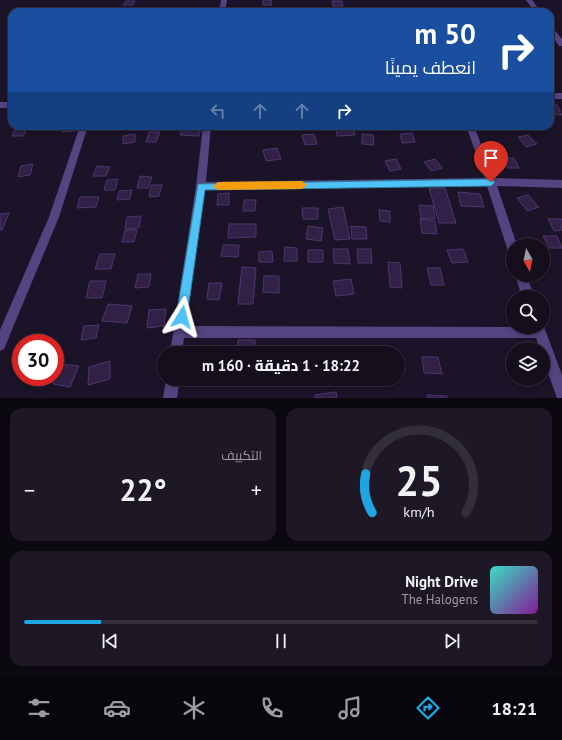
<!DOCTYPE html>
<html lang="ar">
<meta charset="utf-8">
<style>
:root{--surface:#140e1d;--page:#1d1726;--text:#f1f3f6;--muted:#9d9ca4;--line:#332e3b;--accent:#20a5e4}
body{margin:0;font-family:"PT Sans",Cairo,sans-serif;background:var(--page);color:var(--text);direction:rtl;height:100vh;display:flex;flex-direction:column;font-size:15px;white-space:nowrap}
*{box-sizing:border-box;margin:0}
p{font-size:13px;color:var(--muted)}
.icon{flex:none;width:22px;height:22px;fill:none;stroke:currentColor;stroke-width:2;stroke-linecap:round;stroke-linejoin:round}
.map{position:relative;height:398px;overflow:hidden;direction:ltr}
.sheet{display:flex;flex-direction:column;gap:10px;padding:10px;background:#0b0810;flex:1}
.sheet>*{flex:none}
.banner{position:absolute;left:8px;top:8px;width:546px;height:122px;border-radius:12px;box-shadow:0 2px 6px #0003,0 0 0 1px var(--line);direction:rtl;background:#1a4fa0;color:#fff;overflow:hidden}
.needle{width:26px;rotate:171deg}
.fabs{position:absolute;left:506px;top:238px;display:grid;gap:8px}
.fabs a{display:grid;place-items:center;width:44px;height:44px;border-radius:50%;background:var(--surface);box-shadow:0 2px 6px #0003,0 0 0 1px var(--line);font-size:20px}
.speed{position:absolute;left:12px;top:334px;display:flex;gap:8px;font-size:20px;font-weight:700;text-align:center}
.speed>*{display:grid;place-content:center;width:52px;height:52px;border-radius:50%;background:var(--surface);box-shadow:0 2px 6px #0003,0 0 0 1px var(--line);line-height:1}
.speed .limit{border:6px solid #d22;background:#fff;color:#111}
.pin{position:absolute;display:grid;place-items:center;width:34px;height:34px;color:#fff;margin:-41px -17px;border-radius:50% 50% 50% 0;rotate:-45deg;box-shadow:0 0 4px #0007}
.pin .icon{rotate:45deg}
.me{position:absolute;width:44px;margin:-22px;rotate:8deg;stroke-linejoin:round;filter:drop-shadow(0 0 3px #0008)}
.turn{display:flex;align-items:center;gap:14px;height:84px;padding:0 12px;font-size:18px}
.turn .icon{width:52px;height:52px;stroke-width:2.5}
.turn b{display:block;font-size:28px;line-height:34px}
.lanes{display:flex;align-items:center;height:38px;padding:0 12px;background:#0003;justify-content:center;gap:20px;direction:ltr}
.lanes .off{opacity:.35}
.big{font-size:30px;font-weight:800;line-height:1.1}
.sheet .widget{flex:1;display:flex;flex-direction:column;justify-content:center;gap:6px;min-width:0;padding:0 14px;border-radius:12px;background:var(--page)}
.sheet .dial{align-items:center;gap:0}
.dial svg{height:104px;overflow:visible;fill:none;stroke:var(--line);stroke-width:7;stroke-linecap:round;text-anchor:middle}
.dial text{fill:var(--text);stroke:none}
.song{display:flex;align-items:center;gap:12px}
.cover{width:48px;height:48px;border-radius:6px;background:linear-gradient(135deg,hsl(170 70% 55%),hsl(290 70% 35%))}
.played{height:4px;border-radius:2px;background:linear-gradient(90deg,var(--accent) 15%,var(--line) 15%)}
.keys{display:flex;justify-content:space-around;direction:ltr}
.heat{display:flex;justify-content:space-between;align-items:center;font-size:22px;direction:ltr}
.sheet .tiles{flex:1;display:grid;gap:10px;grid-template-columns:1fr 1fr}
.widget:last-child{grid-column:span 2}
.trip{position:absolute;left:157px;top:346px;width:248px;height:40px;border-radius:20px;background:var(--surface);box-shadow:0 2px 6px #0003,0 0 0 1px var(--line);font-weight:800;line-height:40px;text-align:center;direction:rtl}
.tabs{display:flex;height:64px;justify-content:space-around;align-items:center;background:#08060c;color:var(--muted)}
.tabs .icon{width:28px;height:28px}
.tabs .active{color:var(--accent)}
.tabs b{font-size:18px;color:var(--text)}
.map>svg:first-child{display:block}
.building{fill:#312146;stroke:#4e366f}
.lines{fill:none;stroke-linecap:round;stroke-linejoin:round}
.minor{fill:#544481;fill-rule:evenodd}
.route{fill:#4fc3f7;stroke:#337fa1}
.slow{fill:#f59e0b}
</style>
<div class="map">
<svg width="562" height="398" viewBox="0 0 562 398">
<rect width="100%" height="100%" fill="#1b1327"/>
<path class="building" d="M263,0H271L272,5H263Z
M126,1H135L133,5H123Z
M332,1H342L343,6H333Z
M550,105H557L562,115L550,114Z
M64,126H76L75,131L62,132Z
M16,127H28L23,136H12Z
M182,128H201L199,136L180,135Z
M354,128L355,135L337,136L336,129Z
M149,132H160L156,142H146Z
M412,133L415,142L402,143L400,134Z
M135,134V142L123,144V136Z
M314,134L317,144L305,145L302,135Z
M362,134L373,135L374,145L362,144Z
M528,135L537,144L526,147L518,137Z
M277,148L281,159L266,161L263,150Z
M503,158H514L519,168H508Z
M396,159L401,169L390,171L385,161Z
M435,159L442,168L431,171L424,162Z
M33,164L30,175L18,177L21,166Z
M97,166L110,167L106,176H93Z
M140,176L152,177L148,188H137Z
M118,179L115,190H104L107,180Z
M151,185H162L159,196L149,197Z
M429,188H445L456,223H439Z
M132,190L130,199L117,200L119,191Z
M458,192L480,194L484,207L461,206Z
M229,193V205H217L218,194Z
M528,195L539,207L527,211L517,198Z
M80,197H99L96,207L77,208Z
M244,200H256L255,211H243Z
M419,205L433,206L435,219L421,218Z
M343,207L350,239L335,240L328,209Z
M302,208H318V219H303Z
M379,210L390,211V222L380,221Z
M9,213L2,230H0V214Z
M141,216L139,228L125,229L127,217Z
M420,219L435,221L437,234L422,233Z
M548,219H562V230L554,231Z
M229,224H256V237L228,238Z
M308,226L323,228L321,241L306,239Z
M351,226L366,227L367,239H352Z
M125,230H137L134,242H122Z
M543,236H557L562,248H549Z
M223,245H239L238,257L221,256Z
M285,247L297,248V261H284Z
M333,249H348L350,264L334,263Z
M357,249H371L372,263H358Z
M463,249L468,262L452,263L447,250Z
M308,250H323V262H308Z
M272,251L273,262H259V252Z
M100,254H115L111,269H95Z
M388,262L400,263L402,288L390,287Z
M242,267L256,268L253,304H238Z
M427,268H440L444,285H431Z
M138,274H151L149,287L135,288Z
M264,276H279V293L263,292Z
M351,279L354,294L336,296L333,281Z
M90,281H106L102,298H86Z
M209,283H222L219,300L207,299Z
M108,304L132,306L127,323L102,321Z
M166,309L164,326L147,328L149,310Z
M99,325L96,338L81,340L84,326Z
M238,340H255V353H237Z
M422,357H438L442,374L424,373Z
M110,361V379L88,385L89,367Z
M62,364L79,366L70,387L53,384Z
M336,392L337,398H315V395Z
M427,395L447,396V398H427Z"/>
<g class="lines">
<path class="minor" d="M221,0H227L225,12H219Z
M526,0H532L541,12H535Z
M550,26L552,27L562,39V46H559L550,33Z
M550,93H562V99H550Z
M0,102H12V108H0Z
M80,126H88L59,217L4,349L0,351V330L49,217Z
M203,126H211L206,182L485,178L466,126H474L494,178L562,180V188L497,186L517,245H513V256L509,255L508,251L487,186L205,190L186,326L543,327V324L562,375V398H557L543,359V349H540L536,338H184L182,353H170L196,186Z
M515,275H527L534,297H522Z
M166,379H180L177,398H163Z"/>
</g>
<path class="route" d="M491,179L495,182L491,186L205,190L187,317L186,321L182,323L178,321L176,317L198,184Z"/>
<path class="slow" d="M302,181L307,185L302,189L218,190L213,186L218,182Z"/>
</svg>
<div class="fabs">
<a><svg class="needle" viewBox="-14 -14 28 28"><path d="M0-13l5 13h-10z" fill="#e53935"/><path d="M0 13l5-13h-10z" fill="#9d9ca4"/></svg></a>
<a><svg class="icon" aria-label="search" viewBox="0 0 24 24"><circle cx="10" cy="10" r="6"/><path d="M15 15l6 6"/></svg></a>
<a><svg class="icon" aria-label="layers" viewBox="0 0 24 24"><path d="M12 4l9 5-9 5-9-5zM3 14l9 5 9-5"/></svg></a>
</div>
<div class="speed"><div class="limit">30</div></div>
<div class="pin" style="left:491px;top:182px;background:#d93025"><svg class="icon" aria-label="arrive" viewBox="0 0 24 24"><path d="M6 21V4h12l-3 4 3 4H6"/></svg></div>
<svg class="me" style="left:182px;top:317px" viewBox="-20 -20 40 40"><path d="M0-17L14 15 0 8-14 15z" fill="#4fc3f7" stroke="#fff" stroke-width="4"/></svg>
<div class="trip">18:22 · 1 دقيقة · 160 m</div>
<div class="banner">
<div class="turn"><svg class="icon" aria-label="right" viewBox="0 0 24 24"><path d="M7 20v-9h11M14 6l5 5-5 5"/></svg><div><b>50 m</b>انعطف يمينًا</div></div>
<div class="lanes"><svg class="icon off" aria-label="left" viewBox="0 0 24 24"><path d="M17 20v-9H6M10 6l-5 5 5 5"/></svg><svg class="icon off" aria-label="ahead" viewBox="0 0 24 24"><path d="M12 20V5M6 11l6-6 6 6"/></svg><svg class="icon off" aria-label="ahead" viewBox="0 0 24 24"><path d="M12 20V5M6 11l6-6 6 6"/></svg><svg class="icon" aria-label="right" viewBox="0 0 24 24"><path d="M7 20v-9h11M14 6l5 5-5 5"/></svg></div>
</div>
</div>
<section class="sheet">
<div class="tiles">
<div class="widget dial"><svg viewBox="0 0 100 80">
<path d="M14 69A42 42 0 1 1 86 69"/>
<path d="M14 69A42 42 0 0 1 9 39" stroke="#20a5e4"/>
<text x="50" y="56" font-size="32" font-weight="700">25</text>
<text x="50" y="72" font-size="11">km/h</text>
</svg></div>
<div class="widget"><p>التكييف</p>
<div class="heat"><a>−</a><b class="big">22°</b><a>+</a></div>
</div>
<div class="widget">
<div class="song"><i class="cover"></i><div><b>Night Drive</b><p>The Halogens</p></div></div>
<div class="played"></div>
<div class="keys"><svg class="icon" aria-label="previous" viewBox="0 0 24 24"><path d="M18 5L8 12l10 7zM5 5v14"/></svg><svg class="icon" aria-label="pause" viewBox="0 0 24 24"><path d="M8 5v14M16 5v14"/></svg><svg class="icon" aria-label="next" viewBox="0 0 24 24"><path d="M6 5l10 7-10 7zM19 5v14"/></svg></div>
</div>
</div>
</section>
<nav class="tabs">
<b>18:21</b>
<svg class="icon active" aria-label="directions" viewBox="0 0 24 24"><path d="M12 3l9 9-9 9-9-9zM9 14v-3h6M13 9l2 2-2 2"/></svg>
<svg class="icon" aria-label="music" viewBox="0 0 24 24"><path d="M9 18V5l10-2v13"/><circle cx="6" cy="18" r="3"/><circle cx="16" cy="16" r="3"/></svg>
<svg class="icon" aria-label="phone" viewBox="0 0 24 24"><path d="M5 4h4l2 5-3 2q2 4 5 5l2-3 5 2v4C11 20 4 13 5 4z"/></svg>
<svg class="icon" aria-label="climate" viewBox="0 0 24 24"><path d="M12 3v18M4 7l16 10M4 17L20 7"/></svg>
<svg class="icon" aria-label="car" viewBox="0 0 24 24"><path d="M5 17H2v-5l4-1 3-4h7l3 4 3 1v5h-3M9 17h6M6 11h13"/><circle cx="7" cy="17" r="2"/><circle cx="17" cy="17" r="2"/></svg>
<svg class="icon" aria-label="filters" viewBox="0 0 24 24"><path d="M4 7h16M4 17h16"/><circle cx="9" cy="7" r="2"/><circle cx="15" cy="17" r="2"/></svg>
</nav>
